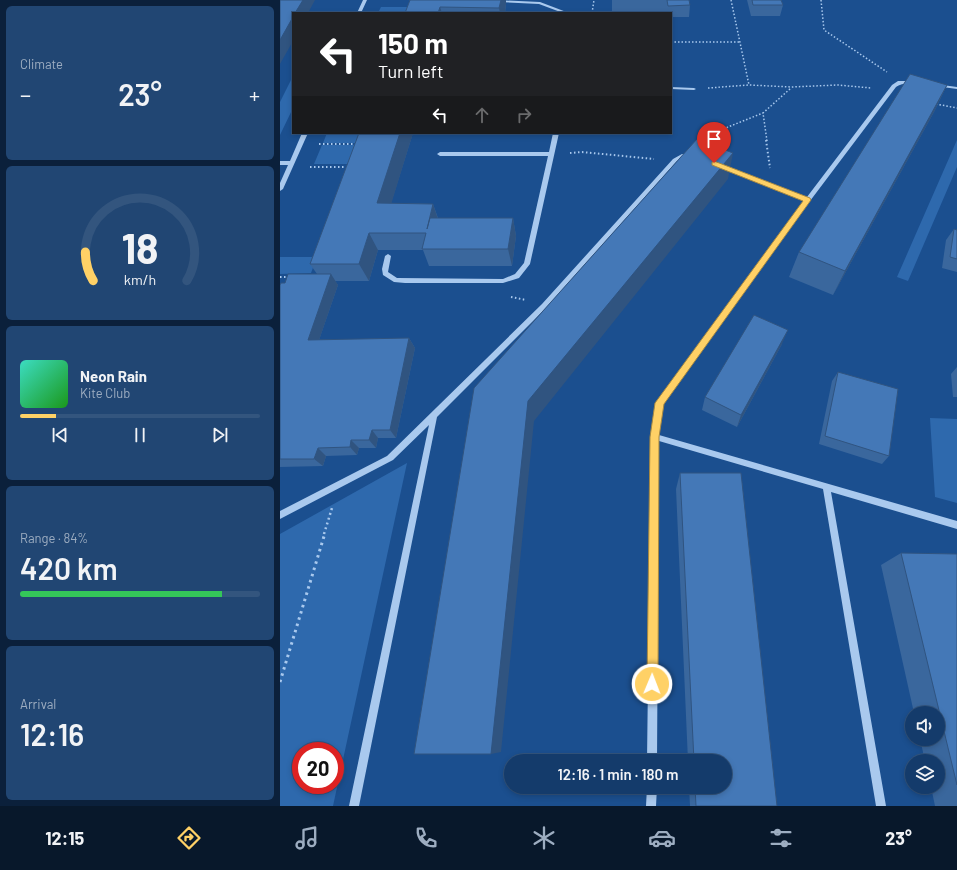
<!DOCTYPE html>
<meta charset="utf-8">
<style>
:root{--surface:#143b6b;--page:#214673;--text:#f1f3f6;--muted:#9dadc1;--line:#33557e;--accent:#ffd166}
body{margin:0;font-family:Barlow,sans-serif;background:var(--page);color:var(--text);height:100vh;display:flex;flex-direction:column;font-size:15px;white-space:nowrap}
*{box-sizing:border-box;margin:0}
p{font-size:13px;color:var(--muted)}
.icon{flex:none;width:22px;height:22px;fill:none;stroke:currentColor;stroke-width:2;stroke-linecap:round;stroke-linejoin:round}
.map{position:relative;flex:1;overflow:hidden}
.sheet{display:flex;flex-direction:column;gap:6px;padding:6px;background:#0b203b;width:280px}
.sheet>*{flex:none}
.hud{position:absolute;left:12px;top:12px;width:380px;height:122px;border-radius:0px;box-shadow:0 2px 6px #0003,0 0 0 1px var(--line);background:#202124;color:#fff;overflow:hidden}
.buttons{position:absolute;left:625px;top:706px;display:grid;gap:8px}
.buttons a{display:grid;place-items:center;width:40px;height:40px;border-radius:50%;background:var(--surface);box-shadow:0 2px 6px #0003,0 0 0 1px var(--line);font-size:20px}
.speed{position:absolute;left:12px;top:742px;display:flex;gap:8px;font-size:20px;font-weight:700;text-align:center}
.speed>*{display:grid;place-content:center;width:52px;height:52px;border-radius:50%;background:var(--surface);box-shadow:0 2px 6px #0003,0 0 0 1px var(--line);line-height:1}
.speed .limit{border:6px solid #d22;background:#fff;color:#111}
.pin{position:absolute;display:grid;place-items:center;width:34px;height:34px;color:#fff;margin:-41px -17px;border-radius:50% 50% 50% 0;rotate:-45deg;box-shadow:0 0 4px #0007}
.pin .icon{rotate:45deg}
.me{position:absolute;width:44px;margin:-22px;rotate:1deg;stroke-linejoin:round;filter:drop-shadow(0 0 3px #0008)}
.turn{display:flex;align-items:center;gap:14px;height:84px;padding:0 20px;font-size:18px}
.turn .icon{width:52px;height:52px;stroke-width:2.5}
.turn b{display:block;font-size:28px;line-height:34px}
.lanes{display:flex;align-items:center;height:38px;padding:0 20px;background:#0003;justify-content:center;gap:20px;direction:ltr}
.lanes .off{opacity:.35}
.big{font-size:30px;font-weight:600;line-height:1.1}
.sheet .card{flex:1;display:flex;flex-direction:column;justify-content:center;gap:6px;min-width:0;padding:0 14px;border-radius:6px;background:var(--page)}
.sheet .dial{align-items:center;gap:0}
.dial svg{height:104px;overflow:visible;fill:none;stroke:var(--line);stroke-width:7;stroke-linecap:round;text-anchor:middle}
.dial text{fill:var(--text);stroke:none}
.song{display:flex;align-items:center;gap:12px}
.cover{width:48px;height:48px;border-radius:6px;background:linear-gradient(135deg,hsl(170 70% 55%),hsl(120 70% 35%))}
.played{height:4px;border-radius:2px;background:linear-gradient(90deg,var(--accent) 15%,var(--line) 15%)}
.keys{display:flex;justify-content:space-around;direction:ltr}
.heat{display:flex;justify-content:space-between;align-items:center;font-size:22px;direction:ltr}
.charge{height:6px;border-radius:3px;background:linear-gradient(90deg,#34c759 84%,var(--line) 0)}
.trip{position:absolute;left:224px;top:754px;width:228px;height:40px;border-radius:20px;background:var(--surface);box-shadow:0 2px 6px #0003,0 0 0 1px var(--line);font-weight:600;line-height:40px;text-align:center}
.tab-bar{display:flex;height:64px;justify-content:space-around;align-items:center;background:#08182b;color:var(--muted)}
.tab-bar .icon{width:28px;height:28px}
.tab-bar .active{color:var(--accent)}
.tab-bar b{font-size:18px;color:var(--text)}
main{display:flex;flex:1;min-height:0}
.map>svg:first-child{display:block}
.green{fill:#2e69ad;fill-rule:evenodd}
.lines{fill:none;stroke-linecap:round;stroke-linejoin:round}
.path-far3{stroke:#a9c9ee;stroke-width:1.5;stroke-dasharray:1.5 2;stroke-linecap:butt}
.path-far2{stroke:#a9c9ee;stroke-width:2;stroke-dasharray:1.5 2.5;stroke-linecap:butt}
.path-far1{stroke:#a9c9ee;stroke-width:2.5;stroke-dasharray:2 3;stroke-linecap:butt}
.path{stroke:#a9c9ee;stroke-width:3;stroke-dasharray:2.5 4;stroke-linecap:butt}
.minor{fill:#a9c9ee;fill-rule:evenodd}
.wall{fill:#3a679d}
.shaded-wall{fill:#305480}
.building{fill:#4478b7;stroke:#305480}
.route{fill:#ffd166;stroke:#a68842}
</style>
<main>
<section class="sheet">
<div class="card"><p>Climate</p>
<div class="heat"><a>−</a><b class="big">23°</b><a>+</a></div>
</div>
<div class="card dial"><svg viewBox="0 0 100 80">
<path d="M14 69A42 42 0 1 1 86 69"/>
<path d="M14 69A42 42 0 0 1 8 47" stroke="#ffd166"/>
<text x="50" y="56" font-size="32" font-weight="700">18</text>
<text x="50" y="72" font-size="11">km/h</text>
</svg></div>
<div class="card">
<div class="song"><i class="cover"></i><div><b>Neon Rain</b><p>Kite Club</p></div></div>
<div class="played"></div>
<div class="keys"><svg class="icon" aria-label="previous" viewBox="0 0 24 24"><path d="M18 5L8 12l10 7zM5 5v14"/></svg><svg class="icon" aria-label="pause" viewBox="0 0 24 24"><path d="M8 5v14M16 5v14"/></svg><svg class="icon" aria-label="next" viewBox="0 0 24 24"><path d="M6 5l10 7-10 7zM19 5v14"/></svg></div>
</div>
<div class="card"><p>Range · 84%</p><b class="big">420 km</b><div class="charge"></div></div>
<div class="card"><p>Arrival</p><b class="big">12:16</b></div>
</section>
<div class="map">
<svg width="677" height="806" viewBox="0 0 677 806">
<rect width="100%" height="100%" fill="#1b4f8f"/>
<path class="green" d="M101,7H133L131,13H98Z
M13,76V108L0,135V102Z
M47,133H87L84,143H43Z
M677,140V167L628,281L617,277Z
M42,145H83L77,164H34Z
M0,257H37L31,273L0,274Z
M650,418L677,419V503L655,497Z
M127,463L53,806H0V534ZM21,751H55V785H21Z"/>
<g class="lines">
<path class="path-far3" d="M451,0L469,85
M541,0L544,30L607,72
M312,13L314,0
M391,42H460
M428,88L469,85L511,87L558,85L591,88
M656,104L677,108
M422,141L448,127L483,113
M487,141L483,113L511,88"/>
<path class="path-far2" d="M486,140L490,168
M420,142L424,140
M39,144H78
M290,153L302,152L374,159
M30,167H69
M0,277H10
M231,297L246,300"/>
<path class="path-far1" d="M44,534L52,508"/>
<path class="path" d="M0,682L45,533"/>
<path class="minor" d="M83,0H87L81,13H77Z
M216,0L260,2L289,13H283L259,4L217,2L215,1Z
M618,81H633L635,82C629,86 625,81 616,87L530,201L383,404L379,435L677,521V529L551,492L606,806H596L543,489L379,441L377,761H367L371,437L378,401L525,201L440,167V165H444L527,197L612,85Z
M655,84L677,87V89L655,86Z
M391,87L414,88L416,89L414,90L391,89Z
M22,133H28L3,189L0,191V183L8,165H0V161H10Z
M273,133H279L250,264L239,278L223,283H125L114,282L103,275L102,269L105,256L108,254L111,256L108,272L117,278L223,279L235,274L244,263L268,156H160L157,154L160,152H269Z
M402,154H411L414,156L411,158H403L397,161L266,308L157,417L79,806H69L149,425L113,460L0,519V511L107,456L262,304L393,159Z
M367,787H377L376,806H366Z"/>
</g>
<path class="wall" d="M130,0H226V4L225,13H125Z
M332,0H409L410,5L409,17H391V13H386V11H332Z
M467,0H501L503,5L500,16H471Z
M667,85L654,112L553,295L509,277L519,252Z
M133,133L111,203L153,204L158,218H233L236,236L232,266H149L143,250H98L89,281H55L58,285L39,340L129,338L135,348L116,438H98L96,448H79L77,455L46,456L43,466L0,467V285L5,283L37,274L30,264Z
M674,229L677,230V272L662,268L666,240Z
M502,344L457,427L422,410L425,397Z
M677,367V397H673L671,374Z
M558,372L609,456L602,464L539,444L552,381Z
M400,473L497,806H410L409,787H445V761H408L396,489Z
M621,553L677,554V806H655L651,787H658V761H645L640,739H658V713H634L601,565Z"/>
<path class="shaded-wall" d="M23,0H35L28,13H15Z
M221,0H226V4L225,13H220L219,8Z
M160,7L162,13H158Z
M13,17V41L0,64V40Z
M667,85L654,112L553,295L565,271Z
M120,133H133L106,221L97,203Z
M453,153L448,179L254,421L221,752L211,754L248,401Z
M153,204L159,222L147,229Z
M233,218L236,236L232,266L228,249Z
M89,233L98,250L89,281L79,264Z
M51,274L58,285L36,349L28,340Z
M508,330L502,344L457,427L461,415Z
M129,338L135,348L116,438L110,430Z
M92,430L98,438L96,448L89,440Z
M71,440L79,448L77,455L70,447Z
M38,448L46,456L43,466L34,459Z"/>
<path class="building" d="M0,0H23L15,13H13V17L0,40Z
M130,0H221L219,8L160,7L158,13H125Z
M387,0H409L410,5L388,6Z
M472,0H501L503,5H473Z
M630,74L667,85L565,271L519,252Z
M79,133H120L97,203L153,204L147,229L150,218H233L228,249H142L146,233H89L79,264H30Z
M417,139L453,153L248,401L211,754H134L194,388Z
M674,229L677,230V259L670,257Z
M8,274H51L28,340L129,338L110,430H92L89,440H71L70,447L38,448L34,459H0V285L1,283H5Z
M474,315L508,330L461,415L425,397Z
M558,372L618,389L609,456L545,436Z
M400,473H461L497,806H416L415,787H445V761H414Z
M621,553L677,554V785Z"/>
<path class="route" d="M434,161L530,198L531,200L384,404L379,437L378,684L377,688L372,690L368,688L367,684L370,437L375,403L523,201L432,165V162Z"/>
</svg>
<div class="buttons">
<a><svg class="icon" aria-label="sound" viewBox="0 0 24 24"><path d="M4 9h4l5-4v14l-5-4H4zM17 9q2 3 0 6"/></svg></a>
<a><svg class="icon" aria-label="layers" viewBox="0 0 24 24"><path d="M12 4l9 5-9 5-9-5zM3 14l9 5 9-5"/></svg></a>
</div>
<div class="speed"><div class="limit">20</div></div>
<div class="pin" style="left:434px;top:163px;background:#d93025"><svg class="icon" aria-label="arrive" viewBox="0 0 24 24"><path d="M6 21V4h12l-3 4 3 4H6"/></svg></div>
<svg class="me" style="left:372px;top:684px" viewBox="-20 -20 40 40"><circle r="17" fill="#ffd166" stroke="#fff" stroke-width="3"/><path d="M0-11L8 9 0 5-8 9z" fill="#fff"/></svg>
<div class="trip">12:16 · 1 min · 180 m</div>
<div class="hud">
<div class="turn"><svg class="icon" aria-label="left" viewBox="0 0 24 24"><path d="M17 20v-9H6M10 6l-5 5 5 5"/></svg><div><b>150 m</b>Turn left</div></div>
<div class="lanes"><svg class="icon" aria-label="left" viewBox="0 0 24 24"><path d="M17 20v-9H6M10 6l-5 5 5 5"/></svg><svg class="icon off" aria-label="ahead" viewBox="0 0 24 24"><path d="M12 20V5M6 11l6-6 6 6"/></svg><svg class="icon off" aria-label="right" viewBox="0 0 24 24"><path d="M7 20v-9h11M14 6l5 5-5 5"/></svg></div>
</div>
</div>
</main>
<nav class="tab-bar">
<b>12:15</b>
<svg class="icon active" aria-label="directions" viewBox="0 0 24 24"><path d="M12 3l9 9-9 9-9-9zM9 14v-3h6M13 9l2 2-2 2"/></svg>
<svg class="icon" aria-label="music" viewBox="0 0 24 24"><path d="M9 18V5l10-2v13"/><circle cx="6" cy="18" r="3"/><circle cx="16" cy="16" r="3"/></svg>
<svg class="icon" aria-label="phone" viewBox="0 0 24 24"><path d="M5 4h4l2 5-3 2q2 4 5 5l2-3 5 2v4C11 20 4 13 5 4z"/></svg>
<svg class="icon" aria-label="climate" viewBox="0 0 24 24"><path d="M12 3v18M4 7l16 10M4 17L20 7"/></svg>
<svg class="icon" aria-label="car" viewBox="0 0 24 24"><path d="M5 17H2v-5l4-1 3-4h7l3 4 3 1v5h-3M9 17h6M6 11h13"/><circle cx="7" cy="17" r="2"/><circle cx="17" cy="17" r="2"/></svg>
<svg class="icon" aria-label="filters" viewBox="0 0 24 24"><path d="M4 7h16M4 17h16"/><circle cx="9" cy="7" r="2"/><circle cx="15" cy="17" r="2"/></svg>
<b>23°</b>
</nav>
